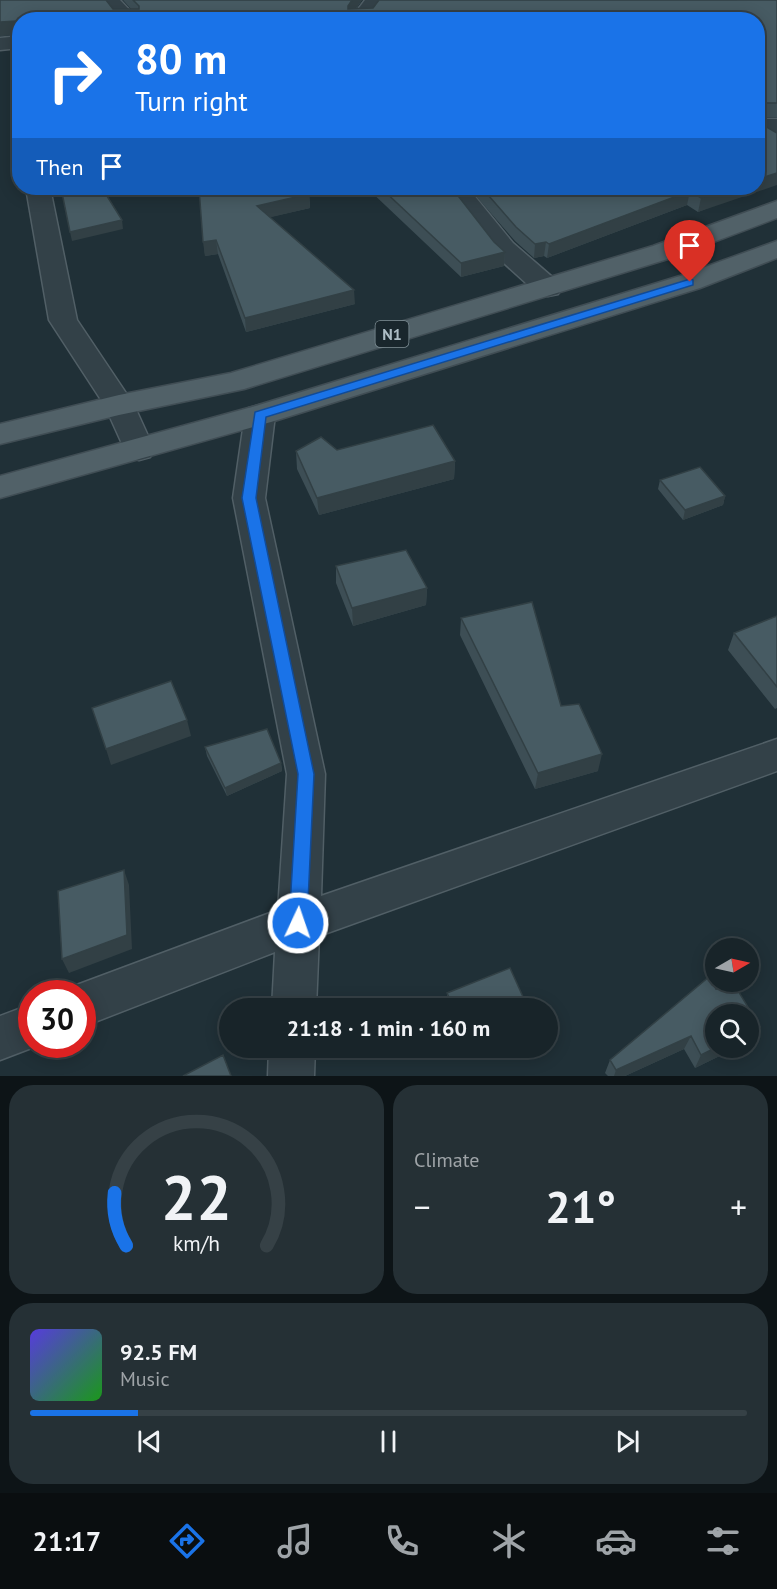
<!DOCTYPE html>
<meta charset="utf-8">
<style>
:root{--surface:#182429;--page:#253035;--text:#f1f3f6;--muted:#9fa4a8;--line:#364146;--accent:#1a73e8}
body{margin:0;font-family:"PT Sans",sans-serif;background:var(--page);color:var(--text);height:100vh;display:flex;flex-direction:column;font-size:22px;white-space:nowrap}
*{box-sizing:border-box;margin:0}
p{font-size:20px;color:var(--muted)}
.icon{flex:none;width:33px;height:33px;fill:none;stroke:currentColor;stroke-width:2;stroke-linecap:round;stroke-linejoin:round}
.map{position:relative;height:1076px;overflow:hidden}
.side{display:flex;flex-direction:column;gap:9px;padding:9px;background:#0d1417;flex:1}
.side>*{flex:none}
.hud{position:absolute;left:12px;top:12px;width:753px;height:183px;border-radius:24px;box-shadow:0 3px 15px #0003,0 0 0 2px var(--line);background:#1a73e8;color:#fff;overflow:hidden}
.needle{width:39px;rotate:81deg}
.tools{position:absolute;left:705px;top:938px;display:grid;gap:12px}
.tools a{display:grid;place-items:center;width:54px;height:54px;border-radius:50%;background:var(--surface);box-shadow:0 3px 15px #0003,0 0 0 2px var(--line);font-size:30px}
.speed{position:absolute;left:18px;top:980px;display:flex;gap:12px;font-size:30px;font-weight:700;text-align:center}
.speed>*{display:grid;place-content:center;width:78px;height:78px;border-radius:50%;background:var(--surface);box-shadow:0 3px 15px #0003,0 0 0 2px var(--line);line-height:1}
.speed .limit{border:9px solid #d22;background:#fff;color:#111}
.pin{position:absolute;display:grid;place-items:center;width:51px;height:51px;color:#fff;margin:-62px -26px;border-radius:50% 50% 50% 0;rotate:-45deg;box-shadow:0 0 6px #0007}
.pin .icon{rotate:45deg}
.me{position:absolute;width:66px;margin:-33px;rotate:3deg;stroke-linejoin:round;filter:drop-shadow(0 0 4px #0008)}
.turn{display:flex;align-items:center;gap:21px;height:126px;padding:0 24px;font-size:27px}
.turn .icon{width:78px;height:78px;stroke-width:2.5}
.turn b{display:block;font-size:42px;line-height:51px}
.then{display:flex;align-items:center;height:57px;padding:0 24px;background:#0003;gap:12px;font-size:22px}
.big{font-size:45px;font-weight:700;line-height:1.1}
.side .card{flex:1;display:flex;flex-direction:column;justify-content:center;gap:9px;min-width:0;padding:0 21px;border-radius:24px;background:var(--page)}
.side .dial{align-items:center;gap:0}
.dial svg{height:156px;overflow:visible;fill:none;stroke:var(--line);stroke-width:7;stroke-linecap:round;text-anchor:middle}
.dial text{fill:var(--text);stroke:none}
.song{display:flex;align-items:center;gap:18px}
.cover{width:72px;height:72px;border-radius:9px;background:linear-gradient(135deg,hsl(250 70% 55%),hsl(120 70% 35%))}
.played{height:6px;border-radius:3px;background:linear-gradient(90deg,var(--accent) 15%,var(--line) 15%)}
.keys{display:flex;justify-content:space-around;direction:ltr}
.heat{display:flex;justify-content:space-between;align-items:center;font-size:33px;direction:ltr}
.side .tiles{flex:1;display:grid;gap:9px;grid-template-columns:1fr 1fr}
.card:last-child{grid-column:span 2}
.trip{position:absolute;left:219px;top:998px;width:339px;height:60px;border-radius:30px;background:var(--surface);box-shadow:0 3px 15px #0003,0 0 0 2px var(--line);font-weight:700;line-height:60px;text-align:center}
.tabs{display:flex;height:96px;justify-content:space-around;align-items:center;background:#0a0e10;color:var(--muted)}
.tabs .icon{width:42px;height:42px}
.tabs .selected{color:var(--accent)}
.tabs b{font-size:27px;color:var(--text)}
.map>svg:first-child{display:block}
.lines{fill:none;stroke-linecap:round;stroke-linejoin:round}
.minor-casing{stroke:#515f66;stroke-width:3}
.primary-casing{stroke:#404d54;stroke-width:3}
.minor{fill:#334148;fill-rule:evenodd}
.primary{fill:#516168;fill-rule:evenodd}
.wall{fill:#3d4e55}
.shaded-wall{fill:#324045}
.building{fill:#475b63;stroke:#324045;stroke-width:1.5}
.route{fill:#1a73e8;stroke:#114b97;stroke-width:1.5}
.labels{text-anchor:middle;dominant-baseline:central;stroke-width:6;stroke-linejoin:round;paint-order:stroke}
.shield{fill:#19262c;stroke:#819097;stroke-width:1.5}
.shield-label{font-size:16px;font-weight:bold;fill:#adbdc5}
</style>
<div class="map">
<svg width="777" height="1076" viewBox="0 0 777 1076">
<rect width="100%" height="100%" fill="#203037"/>
<g class="lines">
<defs>
<path id="minor" d="M99,0H120L139,20H117Z
M365,0H386L371,20H350Z
M20,36V48L0,50V38Z
M758,119H777V133H758Z
M26,188H50L77,320L134,405L154,449L150,457L139,460L128,457L105,406L49,320Z
M443,188H468L513,243L558,282L562,288L558,294L548,296L538,294L495,255Z
M260,405L271,408L275,415L265,498L325,774L321,896L777,739V771L319,936L316,1008H272L275,952L82,1027V993H65L66,989L278,910L287,774L233,498L245,415L249,408Z
M32,1004V1044H42L0,1060V1016Z
M269,1047H315L314,1076H268Z"/>
<path id="primary" d="M777,201V218L671,258L244,389L119,415L0,444V424L119,395L231,373L653,246Z
M777,241V258L700,288L271,422L0,498V476L252,407L680,276Z"/>
</defs>
<use href="#minor" class="minor-casing"/>
<use href="#primary" class="primary-casing"/>
<use href="#minor" class="minor"/>
<use href="#primary" class="primary"/>
</g>
<path class="wall" d="M0,0L113,9H131L123,0H362L356,9L777,0V117H758V118V20H20V34L0,36Z
M199,188H363L309,192L310,208L270,217L355,304L246,332L218,254L205,256Z
M367,188H452L494,242L505,252L504,266L461,277Z
M469,188H758L698,212L687,205L547,258L544,256L534,258L515,241Z
M337,450L455,461L454,479L319,515L297,469L296,451Z
M660,480L725,496L723,505L683,520L658,489Z
M336,566L427,588L426,605L353,626L336,583Z
M777,616V708L775,709L728,650L734,633Z
M461,618L561,706L598,771L535,789L460,635Z
M205,747L281,763L282,771L227,796L207,756Z
M716,989L752,1040L716,1047H738L695,1068L684,1049L625,1076H608L605,1073L610,1060Z
M447,993L528,1008H450L447,1000Z"/>
<path class="shaded-wall" d="M352,0H362L348,19V6Z
M17,21L20,34L0,36V22Z
M777,173V185L698,212L701,198L733,188H758V179Z
M690,191L687,205L547,258L549,244Z
M309,194L310,208L259,220L257,206Z
M122,220L123,229L72,241L70,232Z
M216,240L218,254L205,256L203,242Z
M546,242L544,256L534,258L535,244Z
M505,252L504,266L461,277V263Z
M354,290L355,304L246,332L245,318Z
M455,461L454,479L319,515L317,498Z
M725,496L723,505L683,520L685,510Z
M427,588L426,605L353,626L352,608Z
M187,720L191,736L111,765L106,749Z
M602,754L598,771L535,789L538,773Z
M281,763L282,771L227,796L225,788Z
M124,870L129,885L132,949L69,973L62,959Z
M760,1027L752,1040L748,1042V1032Z
M691,1036L684,1049L625,1076H614L616,1070Z
M717,1047H738L695,1068L701,1055Z"/>
<path class="building" d="M0,0H106L113,9H139V6L133,0H352L348,6V9L373,8L379,0H777V103H761L759,109H758V20H98L97,19L20,20L19,26L17,21L0,22Z
M758,122L777,133V173L758,179Z
M61,188H102L122,220L70,232Z
M199,188H308L309,194L257,206L354,290L245,318L216,240L203,242Z
M381,188H452L494,242L505,252L461,263Z
M482,188H733L701,198L690,191L549,244L546,242L535,244L516,227Z
M433,425L455,461L317,498L296,451L321,437L337,450Z
M700,467L725,496L685,510L660,480Z
M406,550L427,588L352,608L336,566Z
M532,602L561,706L579,704L602,754L538,773L461,618Z
M777,616V687L734,633Z
M171,681L187,720L106,749L92,708Z
M267,729L281,763L225,788L205,747Z
M124,870L127,935L62,959L58,891Z
M510,968L528,1008H454L447,993Z
M710,976L716,989L734,984L760,1027L748,1032V1014H716V1047H717L701,1055L691,1036L616,1070L610,1060Z
M223,1055L231,1076H183Z"/>
<path class="route" d="M690,279L693,280V285L266,417L256,498L314,774L307,923L304,929L298,931L292,929L289,923L298,774L242,498L255,412Z"/>
<g class="labels">
<rect class="shield" x="375.5" y="321" width="33" height="26" rx="4.5"/>
<g class="shield-label">
<text x="392" y="334">N1</text>
</g>
</g>
</svg>
<div class="tools">
<a><svg class="needle" viewBox="-14 -14 28 28"><path d="M0-13l5 13h-10z" fill="#e53935"/><path d="M0 13l5-13h-10z" fill="#9fa4a8"/></svg></a>
<a><svg class="icon" aria-label="search" viewBox="0 0 24 24"><circle cx="10" cy="10" r="6"/><path d="M15 15l6 6"/></svg></a>
</div>
<div class="speed"><div class="limit">30</div></div>
<div class="pin" style="left:690px;top:282px;background:#d93025"><svg class="icon" aria-label="arrive" viewBox="0 0 24 24"><path d="M6 21V4h12l-3 4 3 4H6"/></svg></div>
<svg class="me" style="left:298px;top:923px" viewBox="-20 -20 40 40"><circle r="17" fill="#1a73e8" stroke="#fff" stroke-width="3"/><path d="M0-11L8 9 0 5-8 9z" fill="#fff"/></svg>
<div class="trip">21:18 · 1 min · 160 m</div>
<div class="hud">
<div class="turn"><svg class="icon" aria-label="right" viewBox="0 0 24 24"><path d="M7 20v-9h11M14 6l5 5-5 5"/></svg><div><b>80 m</b>Turn right</div></div>
<div class="then">Then<svg class="icon" aria-label="arrive" viewBox="0 0 24 24"><path d="M6 21V4h12l-3 4 3 4H6"/></svg></div>
</div>
</div>
<section class="side">
<div class="tiles">
<div class="card dial"><svg viewBox="0 0 100 80">
<path d="M14 69A42 42 0 1 1 86 69"/>
<path d="M14 69A42 42 0 0 1 8 42" stroke="#1a73e8"/>
<text x="50" y="56" font-size="32" font-weight="700">22</text>
<text x="50" y="72" font-size="11">km/h</text>
</svg></div>
<div class="card"><p>Climate</p>
<div class="heat"><a>−</a><b class="big">21°</b><a>+</a></div>
</div>
<div class="card">
<div class="song"><i class="cover"></i><div><b>92.5 FM</b><p>Music</p></div></div>
<div class="played"></div>
<div class="keys"><svg class="icon" aria-label="previous" viewBox="0 0 24 24"><path d="M18 5L8 12l10 7zM5 5v14"/></svg><svg class="icon" aria-label="pause" viewBox="0 0 24 24"><path d="M8 5v14M16 5v14"/></svg><svg class="icon" aria-label="next" viewBox="0 0 24 24"><path d="M6 5l10 7-10 7zM19 5v14"/></svg></div>
</div>
</div>
</section>
<nav class="tabs">
<b>21:17</b>
<svg class="icon selected" aria-label="directions" viewBox="0 0 24 24"><path d="M12 3l9 9-9 9-9-9zM9 14v-3h6M13 9l2 2-2 2"/></svg>
<svg class="icon" aria-label="music" viewBox="0 0 24 24"><path d="M9 18V5l10-2v13"/><circle cx="6" cy="18" r="3"/><circle cx="16" cy="16" r="3"/></svg>
<svg class="icon" aria-label="phone" viewBox="0 0 24 24"><path d="M5 4h4l2 5-3 2q2 4 5 5l2-3 5 2v4C11 20 4 13 5 4z"/></svg>
<svg class="icon" aria-label="climate" viewBox="0 0 24 24"><path d="M12 3v18M4 7l16 10M4 17L20 7"/></svg>
<svg class="icon" aria-label="car" viewBox="0 0 24 24"><path d="M5 17H2v-5l4-1 3-4h7l3 4 3 1v5h-3M9 17h6M6 11h13"/><circle cx="7" cy="17" r="2"/><circle cx="17" cy="17" r="2"/></svg>
<svg class="icon" aria-label="filters" viewBox="0 0 24 24"><path d="M4 7h16M4 17h16"/><circle cx="9" cy="7" r="2"/><circle cx="15" cy="17" r="2"/></svg>
</nav>
